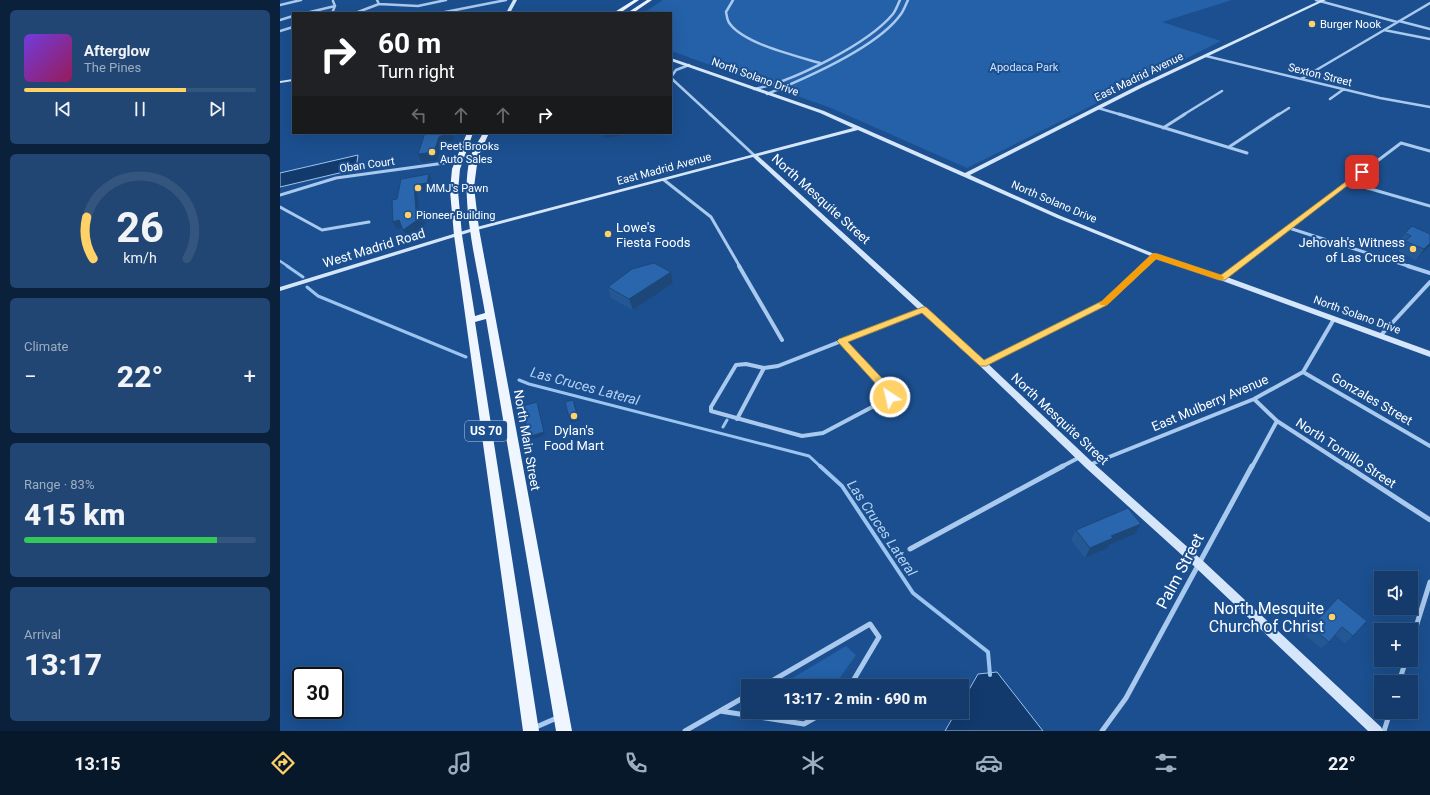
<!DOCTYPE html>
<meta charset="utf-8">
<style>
:root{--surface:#143b6b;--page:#214673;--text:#f1f3f6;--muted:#9dadc1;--line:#33557e;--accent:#ffd166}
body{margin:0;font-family:Roboto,sans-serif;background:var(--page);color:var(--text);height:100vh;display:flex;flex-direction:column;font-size:15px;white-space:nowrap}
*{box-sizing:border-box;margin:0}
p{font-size:13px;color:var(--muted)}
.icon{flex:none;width:22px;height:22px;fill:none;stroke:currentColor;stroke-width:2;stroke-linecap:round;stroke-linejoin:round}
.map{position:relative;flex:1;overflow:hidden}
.details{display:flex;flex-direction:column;gap:10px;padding:10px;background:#0b203b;width:280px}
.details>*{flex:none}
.guide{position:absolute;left:12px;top:12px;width:380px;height:122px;border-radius:0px;box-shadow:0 4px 16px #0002,0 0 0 1px var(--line);background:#202124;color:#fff;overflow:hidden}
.fabs{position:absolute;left:1094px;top:571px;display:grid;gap:8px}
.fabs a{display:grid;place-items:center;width:44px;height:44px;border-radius:0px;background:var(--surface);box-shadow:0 4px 16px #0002,0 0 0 1px var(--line);font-size:20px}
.speed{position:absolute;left:12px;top:667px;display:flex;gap:8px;font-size:20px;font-weight:700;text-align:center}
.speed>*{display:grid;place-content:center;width:52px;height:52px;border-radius:50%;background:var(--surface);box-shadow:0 4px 16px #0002,0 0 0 1px var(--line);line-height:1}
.speed .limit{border:2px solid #111;border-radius:6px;background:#fff;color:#111}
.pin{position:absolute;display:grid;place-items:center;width:34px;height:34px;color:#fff;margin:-17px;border-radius:8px;box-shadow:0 2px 6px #0006}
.me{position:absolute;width:44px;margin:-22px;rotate:325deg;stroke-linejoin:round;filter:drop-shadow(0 0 3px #0008)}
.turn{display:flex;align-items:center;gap:14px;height:84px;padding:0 20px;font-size:18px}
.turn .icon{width:52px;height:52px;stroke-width:2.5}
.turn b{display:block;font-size:28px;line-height:34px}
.lanes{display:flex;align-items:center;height:38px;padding:0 20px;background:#0003;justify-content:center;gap:20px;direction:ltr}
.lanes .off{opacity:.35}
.big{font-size:30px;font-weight:800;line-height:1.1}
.details .widget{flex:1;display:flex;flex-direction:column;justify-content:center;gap:6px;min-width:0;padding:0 14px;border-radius:6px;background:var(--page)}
.details .dial{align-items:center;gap:0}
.dial svg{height:104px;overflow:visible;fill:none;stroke:var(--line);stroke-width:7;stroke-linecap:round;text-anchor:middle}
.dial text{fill:var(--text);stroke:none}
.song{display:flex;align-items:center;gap:12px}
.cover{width:48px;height:48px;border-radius:6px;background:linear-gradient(135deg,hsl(260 70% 55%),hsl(330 70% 35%))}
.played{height:4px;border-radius:2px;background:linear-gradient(90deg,var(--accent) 70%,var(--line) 70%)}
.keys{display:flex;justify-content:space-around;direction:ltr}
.heat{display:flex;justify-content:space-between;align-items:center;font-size:22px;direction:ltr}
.charge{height:6px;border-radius:3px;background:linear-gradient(90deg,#34c759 83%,var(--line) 0)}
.trip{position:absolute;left:461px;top:679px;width:228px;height:40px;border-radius:0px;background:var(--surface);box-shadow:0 4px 16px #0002,0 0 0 1px var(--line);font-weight:800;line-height:40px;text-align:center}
.tab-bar{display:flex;height:64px;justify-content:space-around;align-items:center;background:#08182b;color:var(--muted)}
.tab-bar .icon{width:28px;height:28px}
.tab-bar .current{color:var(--accent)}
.tab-bar b{font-size:18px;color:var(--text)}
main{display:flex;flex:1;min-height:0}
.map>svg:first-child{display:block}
.green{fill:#2461a8}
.water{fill:#123a6d;stroke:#9cc4f0}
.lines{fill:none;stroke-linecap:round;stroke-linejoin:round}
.stream-far2{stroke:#9cc4f0;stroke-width:2.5}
.stream-far1{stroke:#9cc4f0;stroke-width:3}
.stream{stroke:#9cc4f0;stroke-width:4}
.street-far3{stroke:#a9c9ee;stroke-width:2.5}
.street-far2{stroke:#a9c9ee;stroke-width:3}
.street-far1{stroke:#a9c9ee;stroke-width:4}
.street{stroke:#a9c9ee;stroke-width:5}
.secondary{fill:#d6e6fa;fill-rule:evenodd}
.primary{fill:#f0f6ff;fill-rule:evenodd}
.wall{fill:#245895}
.shaded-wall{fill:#1d4779}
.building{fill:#2a66ad;stroke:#1d4779}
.route{fill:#ffd166;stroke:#a68842}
.slow{fill:#f59e0b}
.poi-dot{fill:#ffd166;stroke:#1b4f8f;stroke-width:1.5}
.labels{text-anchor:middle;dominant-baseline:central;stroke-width:4;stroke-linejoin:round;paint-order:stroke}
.far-poi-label{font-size:11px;fill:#fff;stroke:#1b4f8f;text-anchor:start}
.far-park-label{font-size:11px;fill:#cfe3fa;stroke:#1b4f8f}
.far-street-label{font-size:11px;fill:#fff;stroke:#1b4f8f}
.shield{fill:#1b4f8f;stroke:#bbcadd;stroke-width:1}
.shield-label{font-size:12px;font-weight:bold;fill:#fff}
.street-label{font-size:13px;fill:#fff;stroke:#1b4f8f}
.poi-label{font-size:13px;fill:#fff;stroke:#1b4f8f;text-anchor:start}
.water-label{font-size:14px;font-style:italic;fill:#b5d3f5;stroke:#1b4f8f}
.near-street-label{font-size:16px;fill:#fff;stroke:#1b4f8f}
.near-poi-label{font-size:16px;fill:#fff;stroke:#1b4f8f;text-anchor:end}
</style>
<main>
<section class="details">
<div class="widget">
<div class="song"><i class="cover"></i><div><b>Afterglow</b><p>The Pines</p></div></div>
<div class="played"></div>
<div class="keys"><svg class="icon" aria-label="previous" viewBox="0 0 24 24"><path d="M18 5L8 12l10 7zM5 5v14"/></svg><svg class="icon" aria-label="pause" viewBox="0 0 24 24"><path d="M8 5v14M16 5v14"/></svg><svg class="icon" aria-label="next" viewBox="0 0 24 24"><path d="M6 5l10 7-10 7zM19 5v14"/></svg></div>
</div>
<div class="widget dial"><svg viewBox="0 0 100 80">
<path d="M14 69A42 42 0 1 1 86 69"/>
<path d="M14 69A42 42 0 0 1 9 37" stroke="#ffd166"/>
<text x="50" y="56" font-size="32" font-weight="700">26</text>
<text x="50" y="72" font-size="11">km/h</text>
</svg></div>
<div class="widget"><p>Climate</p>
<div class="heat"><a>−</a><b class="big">22°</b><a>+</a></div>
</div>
<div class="widget"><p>Range · 83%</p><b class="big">415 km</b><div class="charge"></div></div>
<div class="widget"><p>Arrival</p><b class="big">13:17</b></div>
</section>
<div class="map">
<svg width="1150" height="731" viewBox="0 0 1150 731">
<rect width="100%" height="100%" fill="#1b4f8f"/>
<path class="green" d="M383,0H952L882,22L941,41L687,168L551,108L391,51V13H363Z
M566,646L576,655L554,686H499Z"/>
<path class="water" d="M78,155L76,169L0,187V173Z
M717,672L763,731H665L676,712H682V702L698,674Z"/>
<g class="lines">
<path class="stream-far2" d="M0,261L9,267"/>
<path class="stream-far1" d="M7,266L23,277
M27,287L38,296L186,357
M239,380L249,384L529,456L541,467
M443,427L447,420"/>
<path class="stream" d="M540,466L562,486L633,593L708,652L710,675"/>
<path class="street-far3" d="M97,0L99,4L138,6L166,0
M453,0L446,12C447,16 447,21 450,24C465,44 516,56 540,63
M1036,0L1117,22
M0,5L21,0
M78,12L99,4
M26,13L55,6
M52,13L55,6L53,1
M160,13L226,0
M0,20L13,16
M1119,21L1150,29
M1104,30L1150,39
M0,31L13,27
M926,56L1100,98L1150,107
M391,77L396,70L409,65
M391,78L431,115
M1021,79L1150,3
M474,89C512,82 588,44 613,14C616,10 618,4 620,0
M487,94C524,79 598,47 621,14C624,10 626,4 628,0
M1050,99L1064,89
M818,108L842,115
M903,115L942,91
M998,115L1009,108"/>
<path class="street-far2" d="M430,114L475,156
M839,114L967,153
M883,128L905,114
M949,147L999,114
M384,180L431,217L460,267
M1070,181L1077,185L1150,206
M0,195L56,178L179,161
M0,207L42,230L89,222
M1009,228L1131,267
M863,267L875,256
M957,267L1121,143L1150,151"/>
<path class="street-far1" d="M459,266L502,340
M1128,266L1150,273
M942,278L958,266
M1101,335L1150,282
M562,341L611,394V397L543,433L522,436L431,411V407L456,365L466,364L484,368L498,366L643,309
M703,364L825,303L864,266
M1023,372L1150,446
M974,399L997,421L1068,467
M457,419L484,368
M809,465L974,399L1023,372L1054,319
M781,467L800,457
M972,467L997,421"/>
<path class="street" d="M1067,466L1150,520
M630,549L783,466
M1131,643L1150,582
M1119,682L1126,660
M483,686L590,624L599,637L570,686
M440,711L524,724L545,712
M247,731L279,717
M405,731L468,695
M822,731L846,698L972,466
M1104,731L1110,712"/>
<path class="secondary" d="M233,0H237L230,13H226Z
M1041,0H1046L861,88L690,175L781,216L877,255L944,276L1150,351V357L940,280L873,257L777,218L578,130L478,156L706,362L812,462L922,560L1101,727L1103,731H1088L914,566L806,468L700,366L473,157L197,230L0,291V287L193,228L573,128L540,113L391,61V58L544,111L685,173L857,86Z
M13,79V81L0,83V81Z"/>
<path class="primary" d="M354,0H359L340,13H333Z
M367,0H372L353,13H347Z
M187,133H193L180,169L178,191L182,235L195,316L205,313C198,270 179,199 190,158C193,149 199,141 203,133H209L198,157L194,187L199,229L292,731H276L206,319L195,322L259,731H243L174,235L170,191L172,169Z"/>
</g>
<path class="wall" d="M1132,226L1149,247L1136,260L1118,251L1122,246L1117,244L1125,233Z
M391,272L393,283L353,310L331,298L328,287Z
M861,524L855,534L829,545L828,548L805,558L791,540L796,530Z
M1058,598L1073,636L1065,643L1055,635L1049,642L1041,648L1024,634L1051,606Z"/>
<path class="shaded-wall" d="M167,133H171L174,139L162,145L157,160L142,162L138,154L159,137Z
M241,133H252L242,136Z
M323,133H355L325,138Z
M149,174L152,181L151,190L137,192L140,218L136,211L134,185Z
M142,217L146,224L128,237L123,230Z
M119,220L123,227L117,229L113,222Z
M1150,243V246L1136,260L1144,249Z
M391,272L393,283L353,310L349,299Z
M293,400L295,405L300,420L291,423L289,417Z
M257,402L258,405L265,435L250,440L248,437Z
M861,524L855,534L829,545L828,548L805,558L810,548L831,536Z"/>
<path class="building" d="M145,133H167L159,137L154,152L138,154Z
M149,174L147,183L134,185L136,211L142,217L123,230L119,220L113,222L112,200L117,199L121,179Z
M1132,226L1150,234V243L1144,249L1125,241L1131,236L1125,233Z
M374,263L391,272L349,299L328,287L352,269Z
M293,400L297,414L289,417L285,402Z
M257,402L264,432L248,437L243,406Z
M848,508L861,524L831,536L833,538L810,548L796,530Z
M1058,598L1087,621L1073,636L1062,627L1049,642L1031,627Z"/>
<path class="route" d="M1080,171L1085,172L945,280H939L876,259L827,305L706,366H700L642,313L568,342L614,391L615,394L614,400H607L606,395L557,341L559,339L643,307H646L704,360L822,301L872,254H878L941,275Z"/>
<path class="slow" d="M875,253L943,276L944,278L943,279H937L876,259L827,305H821L819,304L821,302L872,254Z"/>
<g class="poi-dot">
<circle cx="1032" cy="24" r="4"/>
<circle cx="152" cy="152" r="4"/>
<circle cx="138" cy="188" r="4"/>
<circle cx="128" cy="215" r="4"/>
<circle cx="328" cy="234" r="4"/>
<circle cx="1133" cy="249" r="4"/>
<circle cx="294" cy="416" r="4"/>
<circle cx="1052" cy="617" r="4"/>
</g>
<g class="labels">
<g class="far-poi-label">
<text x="1040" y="24">Burger Nook</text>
<text x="160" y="146">Peet Brooks<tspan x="160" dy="13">Auto Sales</tspan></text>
<text x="146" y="188">MMJ's Pawn</text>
<text x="136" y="215">Pioneer Building</text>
</g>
<g class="far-park-label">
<text x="744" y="67">Apodaca Park</text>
</g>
<g class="far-street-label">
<text transform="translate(1040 75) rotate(14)">Sexton Street</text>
<text transform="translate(475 77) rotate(20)">North Solano Drive</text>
<text transform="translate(859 77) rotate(-26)">East Madrid Avenue</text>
<text transform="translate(87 165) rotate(-8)">Oban Court</text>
<text transform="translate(384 169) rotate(-15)">East Madrid Avenue</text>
<text transform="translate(774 202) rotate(23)">North Solano Drive</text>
<text transform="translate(1077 315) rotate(20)">North Solano Drive</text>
</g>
<rect class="shield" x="185" y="421" width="42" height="20" rx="3"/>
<g class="shield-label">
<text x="206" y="431">US 70</text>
</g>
<g class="street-label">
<text transform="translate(541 199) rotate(42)">North Mesquite Street</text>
<text transform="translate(94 248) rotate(-17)">West Madrid Road</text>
<text transform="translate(1092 399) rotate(30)">Gonzales Street</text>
<text transform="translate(930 403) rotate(-23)">East Mulberry Avenue</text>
<text transform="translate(780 419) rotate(43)">North Mesquite Street</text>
<text transform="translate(247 440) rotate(80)">North Main Street</text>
<text transform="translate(1066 453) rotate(33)">North Tornillo Street</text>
</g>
<g class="poi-label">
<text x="336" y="227">Lowe's<tspan x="336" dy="15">Fiesta Foods</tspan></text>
<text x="1125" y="242" text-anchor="end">Jehovah's Witness<tspan x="1125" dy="15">of Las Cruces</tspan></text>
<text x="294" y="430" text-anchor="middle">Dylan's<tspan x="294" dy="15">Food Mart</tspan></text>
</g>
<g class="water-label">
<text transform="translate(305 386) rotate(15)">Las Cruces Lateral</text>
<text transform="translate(602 528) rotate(56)">Las Cruces Lateral</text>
</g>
<g class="near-street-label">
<text transform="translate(900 571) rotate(-62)">Palm Street</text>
</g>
<g class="near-poi-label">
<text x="1044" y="608">North Mesquite<tspan x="1044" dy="18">Church of Christ</tspan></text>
</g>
</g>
</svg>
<div class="fabs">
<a><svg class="icon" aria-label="sound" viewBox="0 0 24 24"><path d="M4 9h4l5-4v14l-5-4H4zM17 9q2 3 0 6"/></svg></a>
<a>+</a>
<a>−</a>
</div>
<div class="speed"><div class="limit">30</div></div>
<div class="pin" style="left:1082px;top:172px;background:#d93025"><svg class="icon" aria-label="arrive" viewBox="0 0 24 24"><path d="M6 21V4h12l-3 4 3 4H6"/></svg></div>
<svg class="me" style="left:610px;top:397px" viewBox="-20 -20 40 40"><circle r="17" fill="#ffd166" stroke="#fff" stroke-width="3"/><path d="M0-11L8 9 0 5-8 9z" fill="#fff"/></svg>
<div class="trip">13:17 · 2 min · 690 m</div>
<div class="guide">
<div class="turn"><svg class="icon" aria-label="right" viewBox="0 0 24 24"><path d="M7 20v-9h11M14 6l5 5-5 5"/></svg><div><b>60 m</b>Turn right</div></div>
<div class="lanes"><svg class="icon off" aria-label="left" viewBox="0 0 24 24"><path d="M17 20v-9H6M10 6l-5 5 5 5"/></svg><svg class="icon off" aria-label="ahead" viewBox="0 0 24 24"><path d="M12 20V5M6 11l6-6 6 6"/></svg><svg class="icon off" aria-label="ahead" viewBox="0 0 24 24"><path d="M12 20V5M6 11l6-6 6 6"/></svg><svg class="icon" aria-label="right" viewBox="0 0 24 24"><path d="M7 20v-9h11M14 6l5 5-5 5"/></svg></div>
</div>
</div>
</main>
<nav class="tab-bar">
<b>13:15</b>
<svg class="icon current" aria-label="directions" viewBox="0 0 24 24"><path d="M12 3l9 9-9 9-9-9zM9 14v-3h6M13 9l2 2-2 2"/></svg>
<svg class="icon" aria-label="music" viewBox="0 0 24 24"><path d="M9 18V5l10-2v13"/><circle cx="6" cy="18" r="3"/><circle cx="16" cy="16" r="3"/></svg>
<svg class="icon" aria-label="phone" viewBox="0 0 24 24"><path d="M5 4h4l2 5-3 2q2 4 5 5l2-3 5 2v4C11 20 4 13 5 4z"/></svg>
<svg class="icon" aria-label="climate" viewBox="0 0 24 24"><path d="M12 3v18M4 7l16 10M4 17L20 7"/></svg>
<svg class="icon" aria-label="car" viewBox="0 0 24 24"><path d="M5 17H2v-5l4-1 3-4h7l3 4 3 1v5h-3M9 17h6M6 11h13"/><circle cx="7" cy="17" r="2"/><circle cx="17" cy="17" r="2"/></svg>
<svg class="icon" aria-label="filters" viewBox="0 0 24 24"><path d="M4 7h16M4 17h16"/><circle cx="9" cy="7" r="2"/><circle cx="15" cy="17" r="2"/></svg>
<b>22°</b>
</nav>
